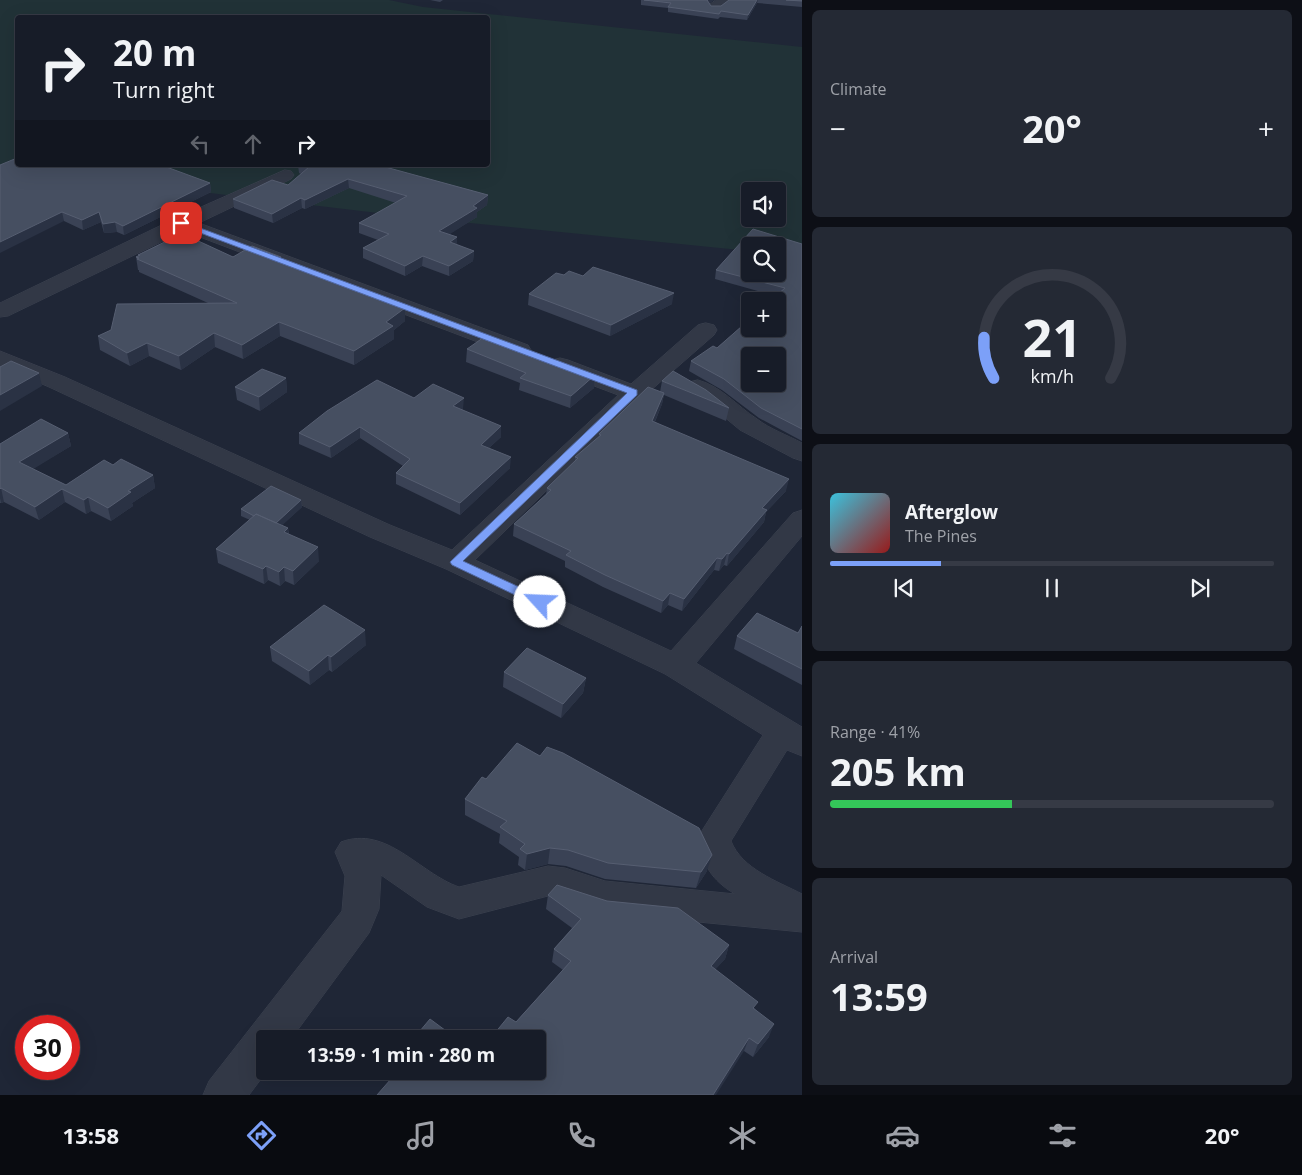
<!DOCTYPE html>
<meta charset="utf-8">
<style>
:root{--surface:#171c28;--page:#242934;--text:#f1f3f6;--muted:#9ea1a8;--line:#363a45;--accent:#7ca0f8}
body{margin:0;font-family:"Open Sans",sans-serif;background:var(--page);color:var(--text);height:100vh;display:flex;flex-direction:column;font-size:19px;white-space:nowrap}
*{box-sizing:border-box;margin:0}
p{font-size:16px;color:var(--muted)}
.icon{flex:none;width:28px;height:28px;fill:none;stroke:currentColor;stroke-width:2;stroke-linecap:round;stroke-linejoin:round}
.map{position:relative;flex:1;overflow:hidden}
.side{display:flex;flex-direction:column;gap:10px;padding:10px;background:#0d0f16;width:500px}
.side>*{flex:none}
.hud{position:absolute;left:15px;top:15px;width:475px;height:152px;border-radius:5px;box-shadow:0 5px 20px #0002,0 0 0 1px var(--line);background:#171c28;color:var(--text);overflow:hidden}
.fabs{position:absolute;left:741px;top:182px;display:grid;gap:10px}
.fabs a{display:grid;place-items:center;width:45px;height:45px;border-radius:5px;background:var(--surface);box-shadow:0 5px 20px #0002,0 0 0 1px var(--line);font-size:25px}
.speed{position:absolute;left:15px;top:1015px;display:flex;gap:10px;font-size:25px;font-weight:700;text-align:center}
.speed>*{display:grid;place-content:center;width:65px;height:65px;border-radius:50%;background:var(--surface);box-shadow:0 5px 20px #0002,0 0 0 1px var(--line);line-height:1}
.speed .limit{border:8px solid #d22;background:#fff;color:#111}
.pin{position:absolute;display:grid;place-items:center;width:42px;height:42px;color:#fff;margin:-21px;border-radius:10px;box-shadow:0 2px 8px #0006}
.me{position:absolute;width:55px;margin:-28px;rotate:295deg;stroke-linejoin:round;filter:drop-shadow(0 0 4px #0008)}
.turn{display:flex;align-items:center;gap:18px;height:105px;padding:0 15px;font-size:22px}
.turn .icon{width:65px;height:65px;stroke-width:2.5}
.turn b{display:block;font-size:35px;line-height:42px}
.lanes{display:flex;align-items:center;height:48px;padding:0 15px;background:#0003;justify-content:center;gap:25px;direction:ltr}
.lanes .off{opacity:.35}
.big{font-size:38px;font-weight:700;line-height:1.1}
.side .card{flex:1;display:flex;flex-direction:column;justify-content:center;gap:8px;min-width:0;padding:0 18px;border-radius:8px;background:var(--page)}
.side .dial{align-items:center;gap:0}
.dial svg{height:130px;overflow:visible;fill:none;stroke:var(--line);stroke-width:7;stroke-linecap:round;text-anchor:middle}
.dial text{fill:var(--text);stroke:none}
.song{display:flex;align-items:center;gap:15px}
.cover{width:60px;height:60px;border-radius:8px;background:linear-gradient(135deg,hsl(190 70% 55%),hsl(0 70% 35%))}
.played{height:5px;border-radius:2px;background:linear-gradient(90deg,var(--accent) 25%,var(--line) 25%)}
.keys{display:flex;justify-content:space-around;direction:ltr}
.heat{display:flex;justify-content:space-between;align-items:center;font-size:28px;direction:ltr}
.charge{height:8px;border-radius:4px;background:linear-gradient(90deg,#34c759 41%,var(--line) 0)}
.trip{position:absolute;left:256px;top:1030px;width:290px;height:50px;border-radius:5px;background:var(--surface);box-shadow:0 5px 20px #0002,0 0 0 1px var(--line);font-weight:700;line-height:50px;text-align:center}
.menu{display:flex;height:80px;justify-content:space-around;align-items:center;background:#090b10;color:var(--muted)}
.menu .icon{width:35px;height:35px}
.menu .on{color:var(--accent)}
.menu b{font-size:22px;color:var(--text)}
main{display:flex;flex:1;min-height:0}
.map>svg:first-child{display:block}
.green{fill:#213237;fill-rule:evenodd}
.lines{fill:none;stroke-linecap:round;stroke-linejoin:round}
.street-casing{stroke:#3c4250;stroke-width:1}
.street{fill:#323846;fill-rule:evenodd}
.wall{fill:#3a4255}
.shaded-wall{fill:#2a3244}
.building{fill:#464f61;stroke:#565e71;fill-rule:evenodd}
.route{fill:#7ca0f8;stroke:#5168a1}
</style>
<main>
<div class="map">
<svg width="802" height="1095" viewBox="0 0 802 1095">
<rect width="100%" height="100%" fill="#1f2636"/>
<path class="green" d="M0,0H389L423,7L802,47V256L778,246H750V251L420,218L0,168ZM18,18H488V165H18ZM750,191H778V219H750Z"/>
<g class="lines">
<defs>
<path id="street" d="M716,0H734L720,9H710L708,6Z
M285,170L291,171L294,175L291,179L199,223L528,345L531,350L528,355L520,357L512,355L184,231L8,316L0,317V303L174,219Z
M706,323L714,325L717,330L714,335L642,398L475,560L671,651L793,513L802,510V536L696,663L802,727V756L787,750L731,841C742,869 777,881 802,894V932L605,913L562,898L548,896L459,919L427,907L381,875L379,909L369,933L291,1039H265V1071H267L249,1095H203L209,1081L342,911L345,876L335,852L341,842C387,825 419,873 459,887L548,866L565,868L605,881L735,894C711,880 704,865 696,840L763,735L665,674L446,569L370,537L49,387L0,366V351L65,377L390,525L452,550L618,395L552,370L549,365L552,360L560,358L568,360L631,384L698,325Z
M698,380C721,386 737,406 757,419C770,429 787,435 802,443V461L793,458L740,430L705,401L690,392L686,387L690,382Z"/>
</defs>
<use href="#street" class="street-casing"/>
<use href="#street" class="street"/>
</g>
<path class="wall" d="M430,0H443L440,2Z
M641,0H714L709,3L711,6H721L729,0H802V7L757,3L747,20L720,17L718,19L668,12V8L641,5Z
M17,158L210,183L211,192L124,235L117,232L104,233L101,222L83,230L64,221Z
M298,165H378L488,195L487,205L477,212V217L449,234L457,237V245L474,251L473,261L449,276L422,266L405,276L363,258V248L378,240L359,233V223L396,203L349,188L305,209L302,208L273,223L234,208L233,199L288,185L301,174L299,173Z
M802,244V441L759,418L722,390L689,371L691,361L717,348L776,296L715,279L716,270Z
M138,255L281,257L282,261L405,308V321L394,330V339L354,365L280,336L243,359L215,347L181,370L149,356L130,366L100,350L98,336L208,303L139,272V270H138L136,257L138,256Z
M529,294L672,304L610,336L528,305Z
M467,349L595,375L594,388L570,408L519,390L520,383L466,362Z
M286,378L287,392L260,411L237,400L235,387Z
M662,381L729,408L726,421L664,395L662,404L655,422L786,491L766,512L764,522L727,566L724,565L719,571L714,570L682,611L668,605L661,613L603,587L565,567V561L513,536L514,524L546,495L547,488L575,462V457L599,436V434L660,392Z
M414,398L463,409L462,410L501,437L489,448L510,468L460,515L396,484V473L403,466L360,438L331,458L299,444V433Z
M68,433L71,446L32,469L66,485L113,465L153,475L155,488L132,503L133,506L111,521L91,511L86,514L65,502L39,520L4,502L1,503H0V444Z
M301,500L302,507L282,525L288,528L289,534L319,561L294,585L285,581L280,586L268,580L264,584L218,563L216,549L250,520L241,516V509Z
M802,626V685L734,649L737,636L798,633Z
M366,645L332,672L329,670L310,685L272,661L270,647Z
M504,672L586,678L583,693L561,718L503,687Z
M486,779L707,871L696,888L605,879L566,866L548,864L525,870L518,865L519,857L499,843L500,834L465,815V799Z
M548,895L729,945L725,959L715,969L755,1009L769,1037L753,1057L744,1051L538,1071L516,1022L563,970L552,962L554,949L572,928L546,909Z"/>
<path class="shaded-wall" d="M708,0H714L706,6Z
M757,0H758L757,3L747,20L748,15Z
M348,179L349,188L305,209V200Z
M210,183L211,192L124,235L123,226Z
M488,195L487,205L477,212V217L439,241V231Z
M301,198L302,208L273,223L272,214Z
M62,212L64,221L0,253V242Z
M99,212L101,222L83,230L82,220Z
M115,222L117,232L104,233L103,224Z
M457,237V247L450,242Z
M474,251L473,261L449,276V266Z
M423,256L422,266L405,276V266Z
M674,293L672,304L610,336L611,325Z
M405,308V321L394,330V339L354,365V351L386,322Z
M279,322L280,336L243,359L242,345Z
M214,333L215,347L181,370L179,356Z
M147,343L149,356L130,366L127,353Z
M39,373L42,386L0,411V395Z
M595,375L594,388L570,408L571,396Z
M286,378L287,392L260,411L259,397Z
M664,393L662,404L650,433L652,421Z
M464,398L463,409L453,417V406Z
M501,426V437L480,456L481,445Z
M360,427V438L331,458L330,447Z
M68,433L71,446L22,476L19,462Z
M511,457L510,468L460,515V503Z
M153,475L155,488L132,503L133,506L111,521L108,508L128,491Z
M789,479L786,491L766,512L764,522L727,566L729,554L762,508Z
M1,488L4,502L1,503L0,498V489Z
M62,489L65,502L39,520L35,507Z
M88,497L91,511L86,514L84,500Z
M301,500L302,507L274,533L273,526Z
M288,528L289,542L284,532Z
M318,547L319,561L294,585L293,571Z
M727,553L724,565L719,571L722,559Z
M717,558L714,570L682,611L684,599Z
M266,566L268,580L264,584L263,569Z
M284,567L285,581L280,586L279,572Z
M670,593L668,605L661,613L663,601Z
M365,630L366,645L332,672L331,657Z
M328,655L329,670L310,685L309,671Z
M586,678L583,693L561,718L563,704Z
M550,848L548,864L525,870L527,854Z
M712,855L707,871L696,888L701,872Z
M729,945L725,959L707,979L711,966Z
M774,1024L769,1037L753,1057L758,1044Z
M749,1038L744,1051L716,1095H713Z"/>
<path class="building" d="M644,0H708H707L711,6H721L729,0H757L748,15L721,11L719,14L668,7L671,3Z
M786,0H802V1Z
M18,153V165H161L210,183L123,226L115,222L103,224L99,212L82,220L62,212L0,242V165L17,158Z
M302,165H378L488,195L473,206L477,208L439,231L457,237L450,242L474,251L449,266L423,256L405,266L363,248L389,234L359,223L407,196L348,179L305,200L301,198L272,214L233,199L272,180L288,185L309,167Z
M753,229L802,244V429L761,408L724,379L691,361L713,346L717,348L750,319V329H778V301H770L785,288L716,270ZM750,246H778V274H750ZM750,356H778V384H750Z
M179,235L192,240L194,239L233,257L252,246L281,257L278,259L405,308L386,322L393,326L354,351L279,322L242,345L214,333L179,356L147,343L127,353L98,336L111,330L117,304L237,303L137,259L139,258L136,257L140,255H138Z
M593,267L674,293L611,325L529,294L556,273L564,275L569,271L583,276Z
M487,335L595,375L571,396L520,378L526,373L467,349Z
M11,361L39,373L0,395V367Z
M262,369L286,378L259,397L235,387Z
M673,371L706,390L729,408L662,381Z
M377,380L414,398L433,384L464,398L453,406L501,426L481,445L511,457L460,503L396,473L410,459L360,427L330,447L299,433L327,411Z
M648,387L664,393L652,421L789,479L762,508L767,510L729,554L727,553L722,559L717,558L684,599L670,593L663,601L605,575L566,555L571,551L514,524L551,490L547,488L578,458L575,457L601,435L599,434Z
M41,419L68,433L19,462L66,485L104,460L113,465L121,459L153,475L128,491L131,492L108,508L88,497L84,500L62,489L35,507L1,488L0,489V444Z
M271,486L301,500L276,523L256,514L254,516L241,509Z
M256,514L288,528L284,532L318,547L293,571L284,567L279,572L266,566L263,569L216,549Z
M324,605L365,630L331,657L328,655L309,671L270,647Z
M757,613L798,633L802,626V669L737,636Z
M527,648L586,678L563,704L504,672Z
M517,743L540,756L547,747L563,753L699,828L712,855L701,872L608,863L568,850L550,848L527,854L520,849L525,844L500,827L507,821L465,799L482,777L486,779Z
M557,885L607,901L678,908L729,945L711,966L758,1002L753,1008L774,1024L758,1044L749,1038L713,1095H377L398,1071H538V1039H490L508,1017L516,1022L571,961L554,949L581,919L548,895Z
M430,1019L457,1039L414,1038Z"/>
<path class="route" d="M179,222H184L637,390V395L463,561L545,599L546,602L545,605H536L452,565L450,562L627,393L179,225Z"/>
</svg>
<div class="fabs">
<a><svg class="icon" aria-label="sound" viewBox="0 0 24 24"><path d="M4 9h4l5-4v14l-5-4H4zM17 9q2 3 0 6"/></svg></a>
<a><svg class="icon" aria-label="search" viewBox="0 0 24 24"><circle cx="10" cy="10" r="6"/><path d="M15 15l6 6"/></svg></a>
<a>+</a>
<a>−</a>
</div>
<div class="speed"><div class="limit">30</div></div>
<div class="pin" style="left:181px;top:223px;background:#d93025"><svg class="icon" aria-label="arrive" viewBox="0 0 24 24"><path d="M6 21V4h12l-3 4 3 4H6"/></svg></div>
<svg class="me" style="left:540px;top:602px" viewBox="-20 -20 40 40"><circle r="19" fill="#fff"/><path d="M0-13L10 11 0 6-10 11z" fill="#7ca0f8"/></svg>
<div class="trip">13:59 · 1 min · 280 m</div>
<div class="hud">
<div class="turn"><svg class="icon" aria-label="right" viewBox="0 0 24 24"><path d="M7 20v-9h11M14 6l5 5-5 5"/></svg><div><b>20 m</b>Turn right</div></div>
<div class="lanes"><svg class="icon off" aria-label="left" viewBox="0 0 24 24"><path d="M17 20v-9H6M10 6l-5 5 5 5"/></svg><svg class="icon off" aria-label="ahead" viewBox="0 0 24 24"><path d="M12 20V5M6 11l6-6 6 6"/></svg><svg class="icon" aria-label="right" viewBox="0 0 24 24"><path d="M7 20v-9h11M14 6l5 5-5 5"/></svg></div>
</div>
</div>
<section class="side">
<div class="card"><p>Climate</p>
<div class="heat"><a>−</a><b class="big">20°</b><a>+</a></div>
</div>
<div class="card dial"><svg viewBox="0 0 100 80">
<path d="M14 69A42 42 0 1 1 86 69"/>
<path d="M14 69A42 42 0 0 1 8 44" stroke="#7ca0f8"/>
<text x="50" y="56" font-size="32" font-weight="700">21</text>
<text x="50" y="72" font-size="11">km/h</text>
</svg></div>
<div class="card">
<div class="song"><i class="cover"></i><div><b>Afterglow</b><p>The Pines</p></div></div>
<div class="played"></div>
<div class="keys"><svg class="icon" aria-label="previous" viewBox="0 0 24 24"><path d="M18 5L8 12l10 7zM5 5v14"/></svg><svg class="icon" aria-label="pause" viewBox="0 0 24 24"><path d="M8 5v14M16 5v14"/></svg><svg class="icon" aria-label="next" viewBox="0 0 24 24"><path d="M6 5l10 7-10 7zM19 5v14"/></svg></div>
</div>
<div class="card"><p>Range · 41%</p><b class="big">205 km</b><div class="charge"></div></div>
<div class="card"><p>Arrival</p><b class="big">13:59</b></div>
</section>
</main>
<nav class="menu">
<b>13:58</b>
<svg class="icon on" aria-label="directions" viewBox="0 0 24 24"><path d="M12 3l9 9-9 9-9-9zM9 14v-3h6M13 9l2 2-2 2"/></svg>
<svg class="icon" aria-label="music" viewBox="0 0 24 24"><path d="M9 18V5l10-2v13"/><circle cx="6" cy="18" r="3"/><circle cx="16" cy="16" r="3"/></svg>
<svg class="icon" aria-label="phone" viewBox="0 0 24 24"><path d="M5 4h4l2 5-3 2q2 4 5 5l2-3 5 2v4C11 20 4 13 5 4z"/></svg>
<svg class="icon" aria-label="climate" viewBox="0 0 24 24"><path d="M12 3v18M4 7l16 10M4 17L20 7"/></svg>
<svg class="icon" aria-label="car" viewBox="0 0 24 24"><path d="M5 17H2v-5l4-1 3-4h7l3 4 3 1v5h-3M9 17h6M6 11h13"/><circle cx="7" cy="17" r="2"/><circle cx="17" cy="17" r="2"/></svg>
<svg class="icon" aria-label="filters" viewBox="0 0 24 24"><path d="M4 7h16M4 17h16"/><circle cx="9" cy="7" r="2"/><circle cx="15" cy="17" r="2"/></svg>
<b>20°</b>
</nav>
